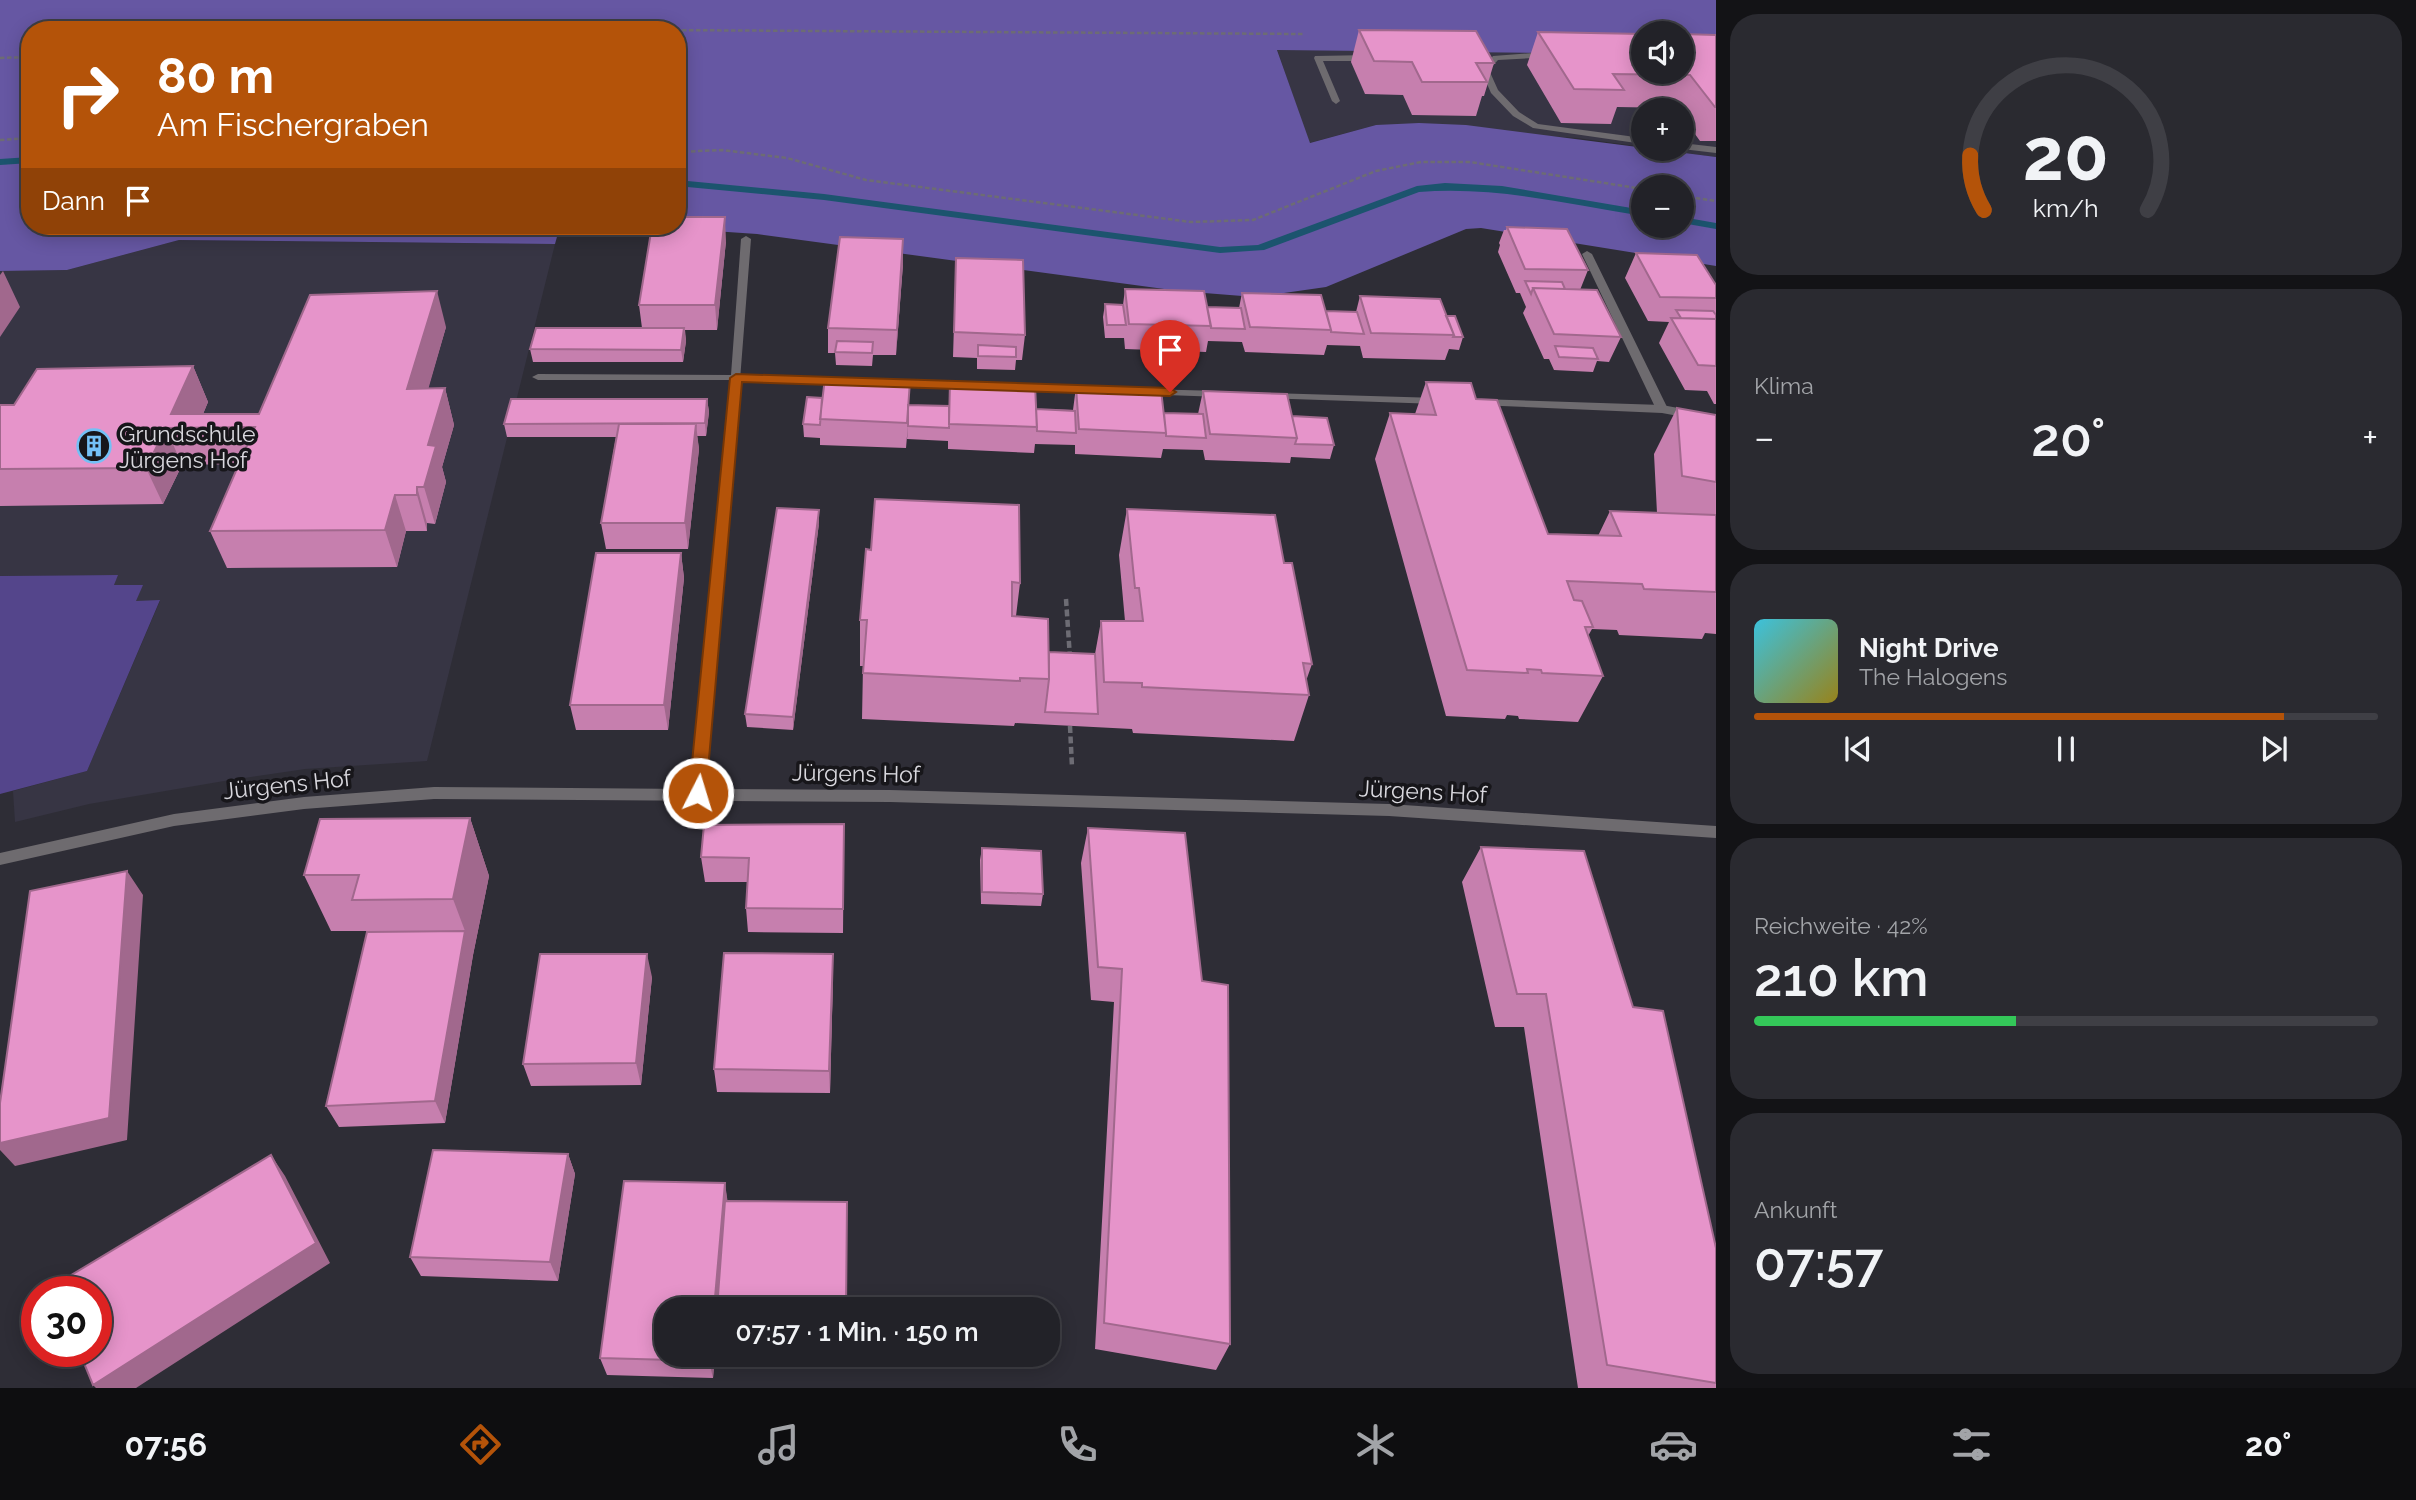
<!DOCTYPE html>
<html lang="de">
<meta charset="utf-8">
<style>
:root{--surface:#222228;--page:#2a2a30;--text:#f1f3f6;--muted:#a2a4a8;--line:#3f3f45;--accent:#b45309}
body{margin:0;font-family:Raleway,sans-serif;background:var(--page);color:var(--text);height:100vh;display:flex;flex-direction:column;font-size:26px;white-space:nowrap}
*{box-sizing:border-box;margin:0}
p{font-size:23px;color:var(--muted)}
.icon{flex:none;width:38px;height:38px;fill:none;stroke:currentColor;stroke-width:2;stroke-linecap:round;stroke-linejoin:round}
.map{position:relative;flex:1;overflow:hidden}
.side{display:flex;flex-direction:column;gap:14px;padding:14px;background:#131316;width:700px}
.side>*{flex:none}
.top-card{position:absolute;left:21px;top:21px;width:665px;height:214px;border-radius:28px;box-shadow:0 4px 18px #0003,0 0 0 2px var(--line);background:#b45309;color:#fff;overflow:hidden}
.tools{position:absolute;left:1631px;top:21px;display:grid;gap:14px}
.tools a{display:grid;place-items:center;width:63px;height:63px;border-radius:50%;background:var(--surface);box-shadow:0 4px 18px #0003,0 0 0 2px var(--line);font-size:35px}
.speed{position:absolute;left:21px;top:1276px;display:flex;gap:14px;font-size:35px;font-weight:700;text-align:center}
.speed>*{display:grid;place-content:center;width:91px;height:91px;border-radius:50%;background:var(--surface);box-shadow:0 4px 18px #0003,0 0 0 2px var(--line);line-height:1}
.speed .limit{border:10px solid #d22;background:#fff;color:#111}
.pin{position:absolute;display:grid;place-items:center;width:60px;height:60px;color:#fff;margin:-72px -30px;border-radius:50% 50% 50% 0;rotate:-45deg;box-shadow:0 0 7px #0007}
.pin .icon{rotate:45deg}
.me{position:absolute;width:77px;margin:-38px;rotate:5deg;stroke-linejoin:round;filter:drop-shadow(0 0 5px #0008)}
.turn{display:flex;align-items:center;gap:24px;height:147px;padding:0 21px;font-size:32px}
.turn .icon{width:91px;height:91px;stroke-width:2.5}
.turn b{display:block;font-size:49px;line-height:60px}
.then{display:flex;align-items:center;height:66px;padding:0 21px;background:#0003;gap:14px;font-size:26px}
.big{font-size:52px;font-weight:600;line-height:1.1}
.side .card{flex:1;display:flex;flex-direction:column;justify-content:center;gap:10px;min-width:0;padding:0 24px;border-radius:28px;background:var(--page)}
.side .dial{align-items:center;gap:0}
.dial svg{height:182px;overflow:visible;fill:none;stroke:var(--line);stroke-width:7;stroke-linecap:round;text-anchor:middle}
.dial text{fill:var(--text);stroke:none}
.song{display:flex;align-items:center;gap:21px}
.cover{width:84px;height:84px;border-radius:10px;background:linear-gradient(135deg,hsl(190 70% 55%),hsl(50 70% 35%))}
.played{height:7px;border-radius:4px;background:linear-gradient(90deg,var(--accent) 85%,var(--line) 85%)}
.keys{display:flex;justify-content:space-around;direction:ltr}
.heat{display:flex;justify-content:space-between;align-items:center;font-size:38px;direction:ltr}
.charge{height:10px;border-radius:5px;background:linear-gradient(90deg,#34c759 42%,var(--line) 0)}
.trip{position:absolute;left:654px;top:1297px;width:406px;height:70px;border-radius:28px;background:var(--surface);box-shadow:0 4px 18px #0003,0 0 0 2px var(--line);font-weight:600;line-height:70px;text-align:center}
.menu{display:flex;height:112px;justify-content:space-around;align-items:center;background:#0e0e10;color:var(--muted)}
.menu .icon{width:49px;height:49px}
.menu .current{color:var(--accent)}
.menu b{font-size:32px;color:var(--text)}
main{display:flex;flex:1;min-height:0}
.map>svg:first-child{display:block}
.built{fill:#373544}
.green{fill:#54458b}
.forest{fill:#6657a3;fill-rule:evenodd}
.lines{fill:none;stroke-linecap:round;stroke-linejoin:round}
.stream{fill:#1c546e;fill-rule:evenodd}
.path-far1{stroke:#6d6c74;stroke-width:2.5;stroke-dasharray:4.5 2.5;stroke-linecap:butt}
.path{stroke:#6d6c74;stroke-width:4.5;stroke-dasharray:7 3.5;stroke-linecap:butt}
.lane{fill:#6e6b6f;fill-rule:evenodd}
.street{fill:#6e6b6f;fill-rule:evenodd}
.wall{fill:#c67fae}
.shaded-wall{fill:#a1688d}
.building{fill:#e694ca;stroke:#a1688d;stroke-width:2}
.route{fill:#b45309;stroke:#753606;stroke-width:2}
.labels{text-anchor:middle;dominant-baseline:central;stroke-width:7;stroke-linejoin:round;paint-order:stroke}
.poi-label{font-size:23px;fill:#d9d8de;stroke:#17161a;text-anchor:start}
.street-label{font-size:23px;fill:#d9d8de;stroke:#17161a}
</style>
<main>
<div class="map">
<svg width="1716" height="1388" viewBox="0 0 1716 1388">
<rect width="100%" height="100%" fill="#2e2d36"/>
<path class="built" d="M1277,49L1643,54V72H1682L1716,55V157L1654,149H1682V110H1643V147L1577,138L1376,125L1309,143Z
M179,240L555,244L427,761L305,769L230,780L89,804L15,822L13,791L87,771L160,601H136L114,585L117,575L0,576V271L67,270Z"/>
<path class="green" d="M118,575L114,585H143L136,601L160,600L87,771L0,794V576Z"/>
<path class="forest" d="M0,0H1716V55L1682,54V33H1643V54L1277,50L1310,143L1376,125L1419,123L1466,125L1716,157V266L1481,228L1466,229L1326,287L1255,297L1179,291L757,234L640,226H677V30H30V226H560L555,244L179,240L67,270L0,271ZM1643,187H1682V226H1643Z"/>
<g class="lines">
<path class="stream" d="M30,157V163L0,165V159Z
M677,180L824,194L1220,247L1258,245L1417,186L1445,183L1502,186L1643,210V216C1568,204 1496,186 1419,192L1264,250L1220,253L824,200L677,186Z
M1682,217L1716,223V229L1682,223Z"/>
<path class="path-far1" d="M661,30L1304,34
M0,58L30,57
M0,140L30,138
M677,152L722,150L787,158L866,180L1191,222L1253,220L1376,171L1421,162H1470L1643,189
M1682,196L1716,201"/>
<path class="path" d="M1066,599L1070,658
M1070,726L1072,767"/>
<path class="lane" d="M1547,52L1550,53V57L1498,60L1489,70L1498,90L1519,112L1538,124L1643,138V144L1533,128L1513,116L1491,93L1481,70L1493,56Z
M1315,56L1371,55L1375,58L1371,61H1323L1340,101L1336,104L1332,101L1314,58Z
M1682,143L1716,147V153L1682,149Z
M746,236L751,239L740,380H538L532,377L538,374L731,375L741,239Z
M1587,251L1592,254L1668,409L1666,412H1658L1656,409L1582,254Z"/>
<path class="street" d="M736,375L843,379L849,382L843,385L741,382L706,789L890,790L1389,804L1716,826V838L1389,816L890,802L434,799L304,809L174,826L0,865V853L174,814L304,797L434,787L691,789L730,378Z
M891,380L969,383L975,386L969,389L887,385V381Z
M1017,384L1095,387L1101,390L1095,393L1013,389L1011,387Z
M1143,389L1221,391L1227,394L1221,397L1139,394V390Z
M1269,393L1438,398L1444,401L1438,404L1265,398L1263,396Z
M1482,399L1662,405L1716,415V423L1662,413L1478,405V401Z"/>
</g>
<path class="wall" d="M1359,30L1494,63L1484,96H1482L1476,116L1412,115L1403,95L1365,94L1351,62Z
M1538,32L1716,35V141H1700L1682,116V110H1677L1676,108L1617,107L1611,124L1561,123L1527,65Z
M1507,227L1588,270L1580,290L1621,337L1609,362L1597,361L1593,372L1554,370L1549,359H1544L1523,313L1526,307L1520,293H1516L1498,252L1500,245L1499,243L1504,230H1506Z
M726,241L717,330H685L686,341L683,362H533L530,349L642,328L639,305Z
M1636,253L1716,285V404H1714L1707,391L1685,390L1659,343L1669,322L1648,321L1625,278Z
M956,258L1025,335L1022,360H1016L1015,370L977,369V358L953,357Z
M903,264L896,355H873L872,366L836,365L835,353H828V328Z
M1125,289L1207,307L1239,308L1242,293L1326,311L1356,312L1360,296L1446,316L1463,337L1459,350L1449,349L1445,360L1363,358L1360,346L1327,345L1324,355L1245,352L1242,342L1208,341L1206,352L1125,349L1124,338H1105L1103,317L1105,304L1123,305Z
M446,327L428,388H445L454,425L442,467L446,482L435,524L427,523V531H406L397,567L227,568L210,531L239,464L182,465L163,504L0,506V405H14L193,366L208,402L203,414H259Z
M950,382L1036,409L1073,410L1076,387L1164,413L1198,414L1203,391L1292,416L1334,445L1330,459L1291,457L1290,463L1205,460L1203,450L1163,449L1161,458L1075,454V445L1035,444L1034,453L948,449V436V441L907,439L908,425L906,448L820,445V438L804,437L803,424L807,397L909,405L949,406Z
M1426,382L1476,399L1548,534L1598,536L1610,511L1657,513L1654,454L1677,408L1716,415V634L1705,633L1702,639L1619,635L1617,630L1592,629L1588,636L1603,676L1578,722L1519,719L1518,716L1507,715L1505,719L1446,716L1375,459L1390,413L1415,414Z
M707,399L709,412L706,436H697L699,449L688,549H606L601,523L616,437H507L504,424Z
M1127,509L1284,563L1312,664L1306,681L1309,695L1294,741L1133,733L1132,729L1015,723L1014,726L862,719L863,666H860V620L866,549L1020,583L1016,616L1049,652L1095,654L1101,621H1125L1119,555Z
M819,523L793,730L747,727L745,714Z
M681,553L684,578L668,730H576L570,705Z
M470,818L489,876L473,955L445,1123L339,1127L326,1106L367,932L366,931H331L304,875Z
M844,824L843,933L748,932L746,908L748,882H705L701,857Z
M1088,828L1230,1344L1216,1370L1095,1349L1114,1002L1091,1000L1081,863Z
M1481,847L1633,1007L1716,1248V1388H1578L1524,1027H1495L1462,882Z
M982,848L1043,894L1041,906L981,904L980,860Z
M652,977L641,1085L531,1086L523,1064Z
M833,978L830,1093L717,1092L714,1069Z
M568,1154L575,1174L558,1281L421,1276L410,1257Z
M725,1183L727,1201L667,1309L715,1354L713,1378L607,1375L600,1358Z"/>
<path class="shaded-wall" d="M725,217L726,241L717,330L715,305Z
M903,239V264L896,355L897,330Z
M3,271L20,307L0,337V275Z
M437,291L446,327L418,425L407,389Z
M684,328L686,341L683,362L681,350Z
M193,366L208,402L197,428L171,414Z
M445,388L454,425L442,467L446,482L435,524L424,487L428,445Z
M707,399L709,412L706,436L705,423Z
M696,424L699,449L688,549L685,523Z
M166,428L182,465L163,504L146,468Z
M417,487L427,523V531L417,495Z
M395,495L406,531L397,567L385,530Z
M819,510V523L793,730V717Z
M681,553L684,578L668,730L664,705Z
M470,818L489,876L473,955L445,1123L435,1101L465,931L453,899Z
M127,871L143,895L127,1140L15,1166L0,1150V1143Z
M647,954L652,977L641,1085L636,1063Z
M833,954V978L830,1093L829,1071Z
M568,1154L575,1174L558,1281L550,1262Z
M271,1155L285,1176L330,1263L136,1388H96L93,1385Z
M725,1183L728,1204L719,1309H714Z
M710,1354H715L713,1378L709,1361Z"/>
<path class="building" d="M1359,30L1476,31L1494,63H1476L1487,82H1422L1412,62L1374,61Z
M1538,32L1643,34V72H1682V34L1716,35V107H1715L1690,75L1613,74L1624,90L1574,89Z
M677,217H725L715,305H639L652,226H677Z
M1507,227L1567,229L1588,270L1525,269Z
M840,237L903,239L897,330L828,328Z
M1636,253L1697,255L1716,285V298L1660,297Z
M956,258L1023,260L1025,335L954,332Z
M1525,281L1562,282L1565,289L1533,288L1531,294Z
M1533,288L1597,290L1621,337L1554,334Z
M1125,289L1204,291L1211,326L1129,324Z
M437,291L407,389L445,388L428,445L436,446L424,487H417V495H395L385,530L210,531L255,427L166,428L146,468L0,469V405H14L37,369L193,366L171,414H259L310,295Z
M1242,293L1321,295L1331,330L1250,327Z
M1360,296L1440,299L1454,335L1371,333Z
M1105,304L1123,305L1126,325H1107Z
M1207,307L1241,308L1245,329L1211,328Z
M1676,310L1713,311L1716,315V319L1681,318Z
M1326,311L1357,312L1364,334L1331,332V330Z
M1446,316H1455L1463,337H1453L1454,335Z
M1671,318L1716,319V366L1698,365Z
M536,328H684L681,350L530,349Z
M837,341L873,342L872,353L835,352Z
M978,345L1016,347V357L978,356Z
M1555,346L1593,348L1598,359L1559,357Z
M825,378L910,381L907,423L820,419Z
M950,382L1035,385L1037,427L949,424Z
M1426,382L1471,383L1476,399L1497,400L1548,534L1621,536L1610,511L1716,515V592L1644,589L1642,584L1567,581L1574,600L1582,601L1593,627H1585L1603,676L1542,673L1541,670L1527,669L1528,673L1467,670L1390,413L1436,415Z
M1076,387L1161,390L1166,433L1079,429Z
M1203,391L1287,394L1297,438L1210,434Z
M807,397L822,398L820,425L803,424Z
M511,399H707L705,423L504,424Z
M908,405L949,406V428L908,426Z
M1677,408L1716,415V482L1682,476Z
M1036,409L1075,411L1076,433L1037,431Z
M1164,413L1203,414L1206,438L1166,436V433Z
M1292,416L1327,418L1334,445L1295,444L1297,438Z
M619,424H696L685,523H601Z
M875,499L1019,505L1020,583L1012,582V616L1048,619L1049,679L1020,678V681L863,673L867,620H860L866,549L871,550Z
M777,508L819,510L793,717L745,714Z
M1127,509L1275,515L1284,563H1292L1312,664L1303,663L1309,695L1142,687V683L1104,682L1101,621H1143L1139,588H1135Z
M596,553H681L664,705H570Z
M1049,652L1095,654L1098,714L1045,712L1049,679Z
M470,818L453,899L352,900L359,875H304L320,819Z
M844,824L843,909L746,908L749,858L701,857L704,825Z
M1088,828L1185,833L1202,981L1228,985L1230,1344L1104,1323L1122,969L1098,967Z
M1481,847L1584,851L1633,1007L1663,1011L1716,1248V1383L1607,1365L1546,994H1517Z
M982,848L1041,851L1043,894L982,892Z
M127,871L109,1118L0,1143V1103L30,891Z
M465,931L435,1101L326,1106L367,932Z
M724,953L833,954L829,1071L714,1069Z
M540,954H647L636,1063L523,1064Z
M433,1150L568,1154L550,1262L410,1257Z
M271,1155L316,1243L93,1385L79,1351H96V1292H55L53,1286Z
M624,1181L725,1183L714,1309H667V1354H710L709,1361L600,1358Z
M725,1201L847,1202L846,1309H717Z"/>
<path class="route" d="M736,374L1170,388L1176,392L1170,396L742,382L706,793L704,798H692L689,793L730,378Z"/>
<defs>
<symbol id="building-ring" viewBox="-11 -11 22 22"><circle r="9.5" fill="#17161a" stroke="#74c0f6" stroke-width="1.5"/><path d="M-4-6H4V6H1V3H-1V6H-4ZM-2.5-4.3h1.7v1.8h-1.7ZM.8-4.3h1.7v1.8H.8ZM-2.5-1h1.7V.8h-1.7ZM.8-1h1.7V.8H.8Z" fill="#74c0f6"/></symbol>
</defs>
<g fill-rule="evenodd">
<use href="#building-ring" x="75" y="427" width="38" height="38"/>
</g>
<g class="labels">
<g class="poi-label">
<text x="119" y="433">Grundschule<tspan x="119" dy="26">Jürgens Hof</tspan></text>
</g>
<g class="street-label">
<text transform="translate(856 773) rotate(1)">Jürgens Hof</text>
<text transform="translate(287 784) rotate(-6)">Jürgens Hof</text>
<text transform="translate(1423 791) rotate(3)">Jürgens Hof</text>
</g>
</g>
</svg>
<div class="tools">
<a><svg class="icon" aria-label="sound" viewBox="0 0 24 24"><path d="M4 9h4l5-4v14l-5-4H4zM17 9q2 3 0 6"/></svg></a>
<a>+</a>
<a>−</a>
</div>
<div class="speed"><div class="limit">30</div></div>
<div class="pin" style="left:1170px;top:392px;background:#d93025"><svg class="icon" aria-label="arrive" viewBox="0 0 24 24"><path d="M6 21V4h12l-3 4 3 4H6"/></svg></div>
<svg class="me" style="left:698px;top:793px" viewBox="-20 -20 40 40"><circle r="17" fill="#b45309" stroke="#fff" stroke-width="3"/><path d="M0-11L8 9 0 5-8 9z" fill="#fff"/></svg>
<div class="trip">07:57 · 1 Min. · 150 m</div>
<div class="top-card">
<div class="turn"><svg class="icon" aria-label="right" viewBox="0 0 24 24"><path d="M7 20v-9h11M14 6l5 5-5 5"/></svg><div><b>80 m</b>Am Fischergraben</div></div>
<div class="then">Dann<svg class="icon" aria-label="arrive" viewBox="0 0 24 24"><path d="M6 21V4h12l-3 4 3 4H6"/></svg></div>
</div>
</div>
<section class="side">
<div class="card dial"><svg viewBox="0 0 100 80">
<path d="M14 69A42 42 0 1 1 86 69"/>
<path d="M14 69A42 42 0 0 1 8 45" stroke="#b45309"/>
<text x="50" y="56" font-size="32" font-weight="700">20</text>
<text x="50" y="72" font-size="11">km/h</text>
</svg></div>
<div class="card"><p>Klima</p>
<div class="heat"><a>−</a><b class="big">20°</b><a>+</a></div>
</div>
<div class="card">
<div class="song"><i class="cover"></i><div><b>Night Drive</b><p>The Halogens</p></div></div>
<div class="played"></div>
<div class="keys"><svg class="icon" aria-label="previous" viewBox="0 0 24 24"><path d="M18 5L8 12l10 7zM5 5v14"/></svg><svg class="icon" aria-label="pause" viewBox="0 0 24 24"><path d="M8 5v14M16 5v14"/></svg><svg class="icon" aria-label="next" viewBox="0 0 24 24"><path d="M6 5l10 7-10 7zM19 5v14"/></svg></div>
</div>
<div class="card"><p>Reichweite · 42%</p><b class="big">210 km</b><div class="charge"></div></div>
<div class="card"><p>Ankunft</p><b class="big">07:57</b></div>
</section>
</main>
<nav class="menu">
<b>07:56</b>
<svg class="icon current" aria-label="directions" viewBox="0 0 24 24"><path d="M12 3l9 9-9 9-9-9zM9 14v-3h6M13 9l2 2-2 2"/></svg>
<svg class="icon" aria-label="music" viewBox="0 0 24 24"><path d="M9 18V5l10-2v13"/><circle cx="6" cy="18" r="3"/><circle cx="16" cy="16" r="3"/></svg>
<svg class="icon" aria-label="phone" viewBox="0 0 24 24"><path d="M5 4h4l2 5-3 2q2 4 5 5l2-3 5 2v4C11 20 4 13 5 4z"/></svg>
<svg class="icon" aria-label="climate" viewBox="0 0 24 24"><path d="M12 3v18M4 7l16 10M4 17L20 7"/></svg>
<svg class="icon" aria-label="car" viewBox="0 0 24 24"><path d="M5 17H2v-5l4-1 3-4h7l3 4 3 1v5h-3M9 17h6M6 11h13"/><circle cx="7" cy="17" r="2"/><circle cx="17" cy="17" r="2"/></svg>
<svg class="icon" aria-label="filters" viewBox="0 0 24 24"><path d="M4 7h16M4 17h16"/><circle cx="9" cy="7" r="2"/><circle cx="15" cy="17" r="2"/></svg>
<b>20°</b>
</nav>
